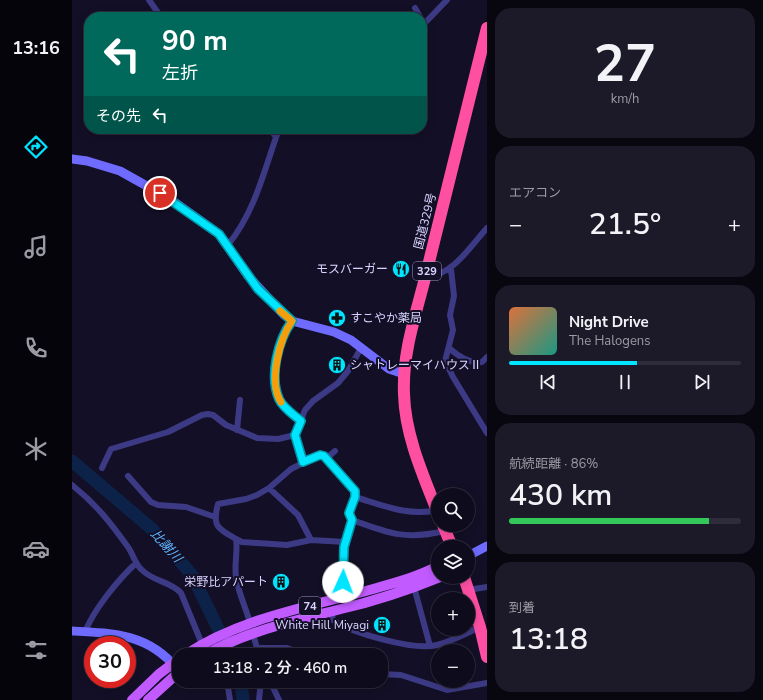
<!DOCTYPE html>
<html lang="ja">
<meta charset="utf-8">
<style>
:root{--surface:#0e0b1c;--page:#1c1929;--text:#f1f3f6;--muted:#9b9ba3;--line:#2e2b3b;--accent:#00e5ff}
body{margin:0;font-family:"Nunito Sans","Noto Sans JP",sans-serif;background:var(--page);color:var(--text);height:100vh;display:flex;flex-direction:column;font-size:15px;white-space:nowrap}
*{box-sizing:border-box;margin:0}
p{font-size:13px;color:var(--muted)}
.icon{flex:none;width:22px;height:22px;fill:none;stroke:currentColor;stroke-width:2;stroke-linecap:round;stroke-linejoin:round}
.map{position:relative;flex:1;overflow:hidden}
.side{display:flex;flex-direction:column;gap:8px;padding:8px;background:#08060f;width:276px}
.side>*{flex:none}
.guide{position:absolute;left:12px;top:12px;width:343px;height:122px;border-radius:16px;box-shadow:0 2px 10px #0003,0 0 0 1px var(--line);background:#00695c;color:#fff;overflow:hidden}
.tools{position:absolute;left:359px;top:488px;display:grid;gap:8px}
.tools a{display:grid;place-items:center;width:44px;height:44px;border-radius:50%;background:var(--surface);box-shadow:0 2px 10px #0003,0 0 0 1px var(--line);font-size:20px}
.speed{position:absolute;left:12px;top:636px;display:flex;gap:8px;font-size:20px;font-weight:700;text-align:center}
.speed>*{display:grid;place-content:center;width:52px;height:52px;border-radius:50%;background:var(--surface);box-shadow:0 2px 10px #0003,0 0 0 1px var(--line);line-height:1}
.speed .limit{border:6px solid #d22;background:#fff;color:#111}
.pin{position:absolute;display:grid;place-items:center;width:34px;height:34px;color:#fff;margin:-17px;border:2px solid #fff;border-radius:50%;box-shadow:0 1px 4px #0007}
.me{position:absolute;width:44px;margin:-22px;rotate:2deg;stroke-linejoin:round;filter:drop-shadow(0 0 3px #0008)}
.turn{display:flex;align-items:center;gap:14px;height:84px;padding:0 12px;font-size:18px}
.turn .icon{width:52px;height:52px;stroke-width:2.5}
.turn b{display:block;font-size:28px;line-height:34px}
.then{display:flex;align-items:center;height:38px;padding:0 12px;background:#0003;gap:8px;font-size:15px}
.big{font-size:30px;font-weight:600;line-height:1.1}
.side .widget{flex:1;display:flex;flex-direction:column;justify-content:center;gap:6px;min-width:0;padding:0 14px;border-radius:16px;background:var(--page)}
.side .dial{align-items:center;gap:0}
.dial b{font-size:52px;line-height:1}
.song{display:flex;align-items:center;gap:12px}
.cover{width:48px;height:48px;border-radius:6px;background:linear-gradient(135deg,hsl(20 70% 55%),hsl(170 70% 35%))}
.played{height:4px;border-radius:2px;background:linear-gradient(90deg,var(--accent) 55%,var(--line) 55%)}
.keys{display:flex;justify-content:space-around;direction:ltr}
.heat{display:flex;justify-content:space-between;align-items:center;font-size:22px;direction:ltr}
.charge{height:6px;border-radius:3px;background:linear-gradient(90deg,#34c759 86%,var(--line) 0)}
.trip{position:absolute;left:100px;top:648px;width:216px;height:40px;border-radius:16px;background:var(--surface);box-shadow:0 2px 10px #0003,0 0 0 1px var(--line);font-weight:600;line-height:40px;text-align:center}
main{display:flex;flex:1;min-height:0}
.tab-bar{display:flex;flex-direction:column;width:72px;justify-content:space-around;align-items:center;background:#06040b;color:var(--muted)}
.tab-bar .icon{width:28px;height:28px}
.tab-bar .active{color:var(--accent)}
.tab-bar b{font-size:18px;color:var(--text)}
.map>svg:first-child{display:block}
.lines{fill:none;stroke-linecap:round;stroke-linejoin:round}
.river{stroke:#0c2248;stroke-width:13}
.street{stroke:#3d3a85;stroke-width:6}
.secondary{stroke:#6f6bff;stroke-width:9}
.primary{stroke:#c25bff;stroke-width:10}
.highway{stroke:#ff4fa3;stroke-width:12}
.route-casing{stroke:#0095a6;stroke-width:10}
.route{stroke:#00e5ff;stroke-width:7}
.slow{stroke:#f59e0b;stroke-width:7}
.labels{text-anchor:middle;dominant-baseline:central;stroke-width:4;stroke-linejoin:round;paint-order:stroke}
.shield{fill:#130f26;stroke:#9e99be;stroke-width:1}
.shield-label{font-size:11px;font-weight:bold;fill:#d9d4ff}
.street-label{font-size:12px;fill:#d9d4ff;stroke:#130f26}
.poi-label{font-size:12px;fill:#d9d4ff;stroke:#130f26;text-anchor:end}
.water-label{font-size:13px;font-style:italic;fill:#62b6ff;stroke:#130f26}
</style>
<main>
<nav class="tab-bar">
<b>13:16</b>
<svg class="icon active" aria-label="directions" viewBox="0 0 24 24"><path d="M12 3l9 9-9 9-9-9zM9 14v-3h6M13 9l2 2-2 2"/></svg>
<svg class="icon" aria-label="music" viewBox="0 0 24 24"><path d="M9 18V5l10-2v13"/><circle cx="6" cy="18" r="3"/><circle cx="16" cy="16" r="3"/></svg>
<svg class="icon" aria-label="phone" viewBox="0 0 24 24"><path d="M5 4h4l2 5-3 2q2 4 5 5l2-3 5 2v4C11 20 4 13 5 4z"/></svg>
<svg class="icon" aria-label="climate" viewBox="0 0 24 24"><path d="M12 3v18M4 7l16 10M4 17L20 7"/></svg>
<svg class="icon" aria-label="car" viewBox="0 0 24 24"><path d="M5 17H2v-5l4-1 3-4h7l3 4 3 1v5h-3M9 17h6M6 11h13"/><circle cx="7" cy="17" r="2"/><circle cx="17" cy="17" r="2"/></svg>
<svg class="icon" aria-label="filters" viewBox="0 0 24 24"><path d="M4 7h16M4 17h16"/><circle cx="9" cy="7" r="2"/><circle cx="15" cy="17" r="2"/></svg>
</nav>
<div class="map">
<svg width="415" height="700" viewBox="0 0 415 700">
<rect width="100%" height="100%" fill="#130f26"/>
<g class="lines">
<path class="river" d="M0,461L80,529L120,575L159,655
M169,681L171,700"/>
<path class="street" d="M77,0L89,17
M343,8L348,17
M350,26L375,0
M198,129L204,137
M156,245C184,210 192,170 207,129
M379,269L382,296L378,315L381,330L373,361L381,377L415,433
M353,278C383,273 396,249 415,228
M220,321C207,340 197,376 207,399C211,408 222,415 229,421
M377,348C386,356 398,364 410,362L415,357
M165,430L168,400
M255,458L263,451
M231,462L223,435L233,410L241,401L266,383L276,371L289,348
M30,468L39,449L96,432L130,415L136,414L141,415L154,425L185,438L206,439L223,435
M56,476L79,502L86,505L114,507L143,517
M0,485C24,504 38,522 56,547C61,554 63,564 70,570C82,582 98,581 109,593L130,644
M197,488L226,515L239,540
M280,520C318,534 334,540 373,531
M164,539L170,542L215,545L239,540L273,542
M342,587L358,646
M396,590L415,587
M275,596C268,571 270,544 280,520L277,513L283,497
M259,612L261,620C280,633 342,651 365,645C380,641 395,633 408,627
M178,623C174,608 166,592 164,577C162,564 166,552 164,539C145,528 140,526 146,504L174,499L185,495L197,488L219,469L247,455L255,458L280,487L283,497C310,505 337,517 365,510
M13,632C22,609 46,580 64,563
M181,634L187,655
M185,648H215L234,655
M309,674L329,675L375,690L415,683
M155,681L158,700
M198,681L207,700
M187,700L189,681"/>
<path class="secondary" d="M0,159L15,161L48,171L98,199L147,234L176,276L212,315L220,321L262,332L279,340L317,369L332,374
M396,556L415,546
M0,631C41,633 77,634 105,669"/>
<path class="primary" d="M113,655C167,619 232,608 294,591C318,584 344,578 366,566
M133,655C174,631 223,621 269,609C303,601 336,590 368,577
M60,700L87,674L107,659
M76,700L107,672"/>
<path class="highway" d="M366,513C351,475 333,435 332,394C330,350 346,309 356,266C376,187 395,107 415,28
M371,525L380,547
M392,577L408,627L415,657"/>
</g>
<g class="lines">
<defs>
<path id="route" d="M88,193L147,234L186,289L220,321C206,340 197,376 207,399C211,408 222,415 229,421L223,435L231,462L248,455L252,456L283,491V497L277,513L280,520L272,547L271,582"/>
</defs>
<use href="#route" class="route-casing"/>
<use href="#route" class="route"/>
<path class="slow" d="M208,311L220,321C208,338 196,382 209,402"/>
</g>
<defs>
<symbol id="restaurant-disc" viewBox="-11 -11 22 22"><circle r="9.5" fill="#00e5ff" stroke="#130f26"/><path d="M-5-6h1v4h1v-4h1v4h1v-4h1v5L-1.5 .5V6h-2V.5L-5-1ZM5-6V6H3V1.5H1.5Q1.5-4 5-6Z" fill="#111"/></symbol>
<symbol id="pharmacy-disc" viewBox="-11 -11 22 22"><circle r="9.5" fill="#00e5ff" stroke="#130f26"/><path d="M-2-6h4v4h4v4h-4v4h-4v-4h-4v-4h4Z" fill="#111"/></symbol>
<symbol id="building-disc" viewBox="-11 -11 22 22"><circle r="9.5" fill="#00e5ff" stroke="#130f26"/><path d="M-4-6H4V6H1V3H-1V6H-4ZM-2.5-4.3h1.7v1.8h-1.7ZM.8-4.3h1.7v1.8H.8ZM-2.5-1h1.7V.8h-1.7ZM.8-1h1.7V.8H.8Z" fill="#111"/></symbol>
</defs>
<g fill-rule="evenodd">
<use href="#restaurant-disc" x="319" y="259" width="20" height="20"/>
<use href="#pharmacy-disc" x="255" y="308" width="20" height="20"/>
<use href="#building-disc" x="255" y="355" width="20" height="20"/>
<use href="#building-disc" x="199" y="572" width="20" height="20"/>
<use href="#building-disc" x="300" y="615" width="20" height="20"/>
</g>
<g class="labels">
<g class="shield">
<rect x="341" y="262" width="28" height="18" rx="3"/>
<rect x="227" y="597" width="22" height="18" rx="3"/>
</g>
<g class="shield-label">
<text x="355" y="271">329</text>
<text x="238" y="606">74</text>
</g>
<g class="street-label">
<text transform="translate(353 221) rotate(-76)">国道329号</text>
</g>
<g class="poi-label">
<text x="316" y="269">モスバーガー</text>
<text x="278" y="318" text-anchor="start">すこやか薬局</text>
<text x="278" y="365" text-anchor="start">シャトレーマイハウスⅡ</text>
<text x="196" y="582">栄野比アパート</text>
<text x="297" y="625">White Hill Miyagi</text>
</g>
<g class="water-label">
<text transform="translate(94 546) rotate(48)">比謝川</text>
</g>
</g>
</svg>
<div class="tools">
<a><svg class="icon" aria-label="search" viewBox="0 0 24 24"><circle cx="10" cy="10" r="6"/><path d="M15 15l6 6"/></svg></a>
<a><svg class="icon" aria-label="layers" viewBox="0 0 24 24"><path d="M12 4l9 5-9 5-9-5zM3 14l9 5 9-5"/></svg></a>
<a>+</a>
<a>−</a>
</div>
<div class="speed"><div class="limit">30</div></div>
<div class="pin" style="left:88px;top:193px;background:#d93025"><svg class="icon" aria-label="arrive" viewBox="0 0 24 24"><path d="M6 21V4h12l-3 4 3 4H6"/></svg></div>
<svg class="me" style="left:271px;top:582px" viewBox="-20 -20 40 40"><circle r="19" fill="#fff"/><path d="M0-13L10 11 0 6-10 11z" fill="#00e5ff"/></svg>
<div class="trip">13:18 · 2 分 · 460 m</div>
<div class="guide">
<div class="turn"><svg class="icon" aria-label="left" viewBox="0 0 24 24"><path d="M17 20v-9H6M10 6l-5 5 5 5"/></svg><div><b>90 m</b>左折</div></div>
<div class="then">その先<svg class="icon" aria-label="left" viewBox="0 0 24 24"><path d="M17 20v-9H6M10 6l-5 5 5 5"/></svg></div>
</div>
</div>
<section class="side">
<div class="widget dial"><b>27</b><p>km/h</p></div>
<div class="widget"><p>エアコン</p>
<div class="heat"><a>−</a><b class="big">21.5°</b><a>+</a></div>
</div>
<div class="widget">
<div class="song"><i class="cover"></i><div><b>Night Drive</b><p>The Halogens</p></div></div>
<div class="played"></div>
<div class="keys"><svg class="icon" aria-label="previous" viewBox="0 0 24 24"><path d="M18 5L8 12l10 7zM5 5v14"/></svg><svg class="icon" aria-label="pause" viewBox="0 0 24 24"><path d="M8 5v14M16 5v14"/></svg><svg class="icon" aria-label="next" viewBox="0 0 24 24"><path d="M6 5l10 7-10 7zM19 5v14"/></svg></div>
</div>
<div class="widget"><p>航続距離 · 86%</p><b class="big">430 km</b><div class="charge"></div></div>
<div class="widget"><p>到着</p><b class="big">13:18</b></div>
</section>
</main>
